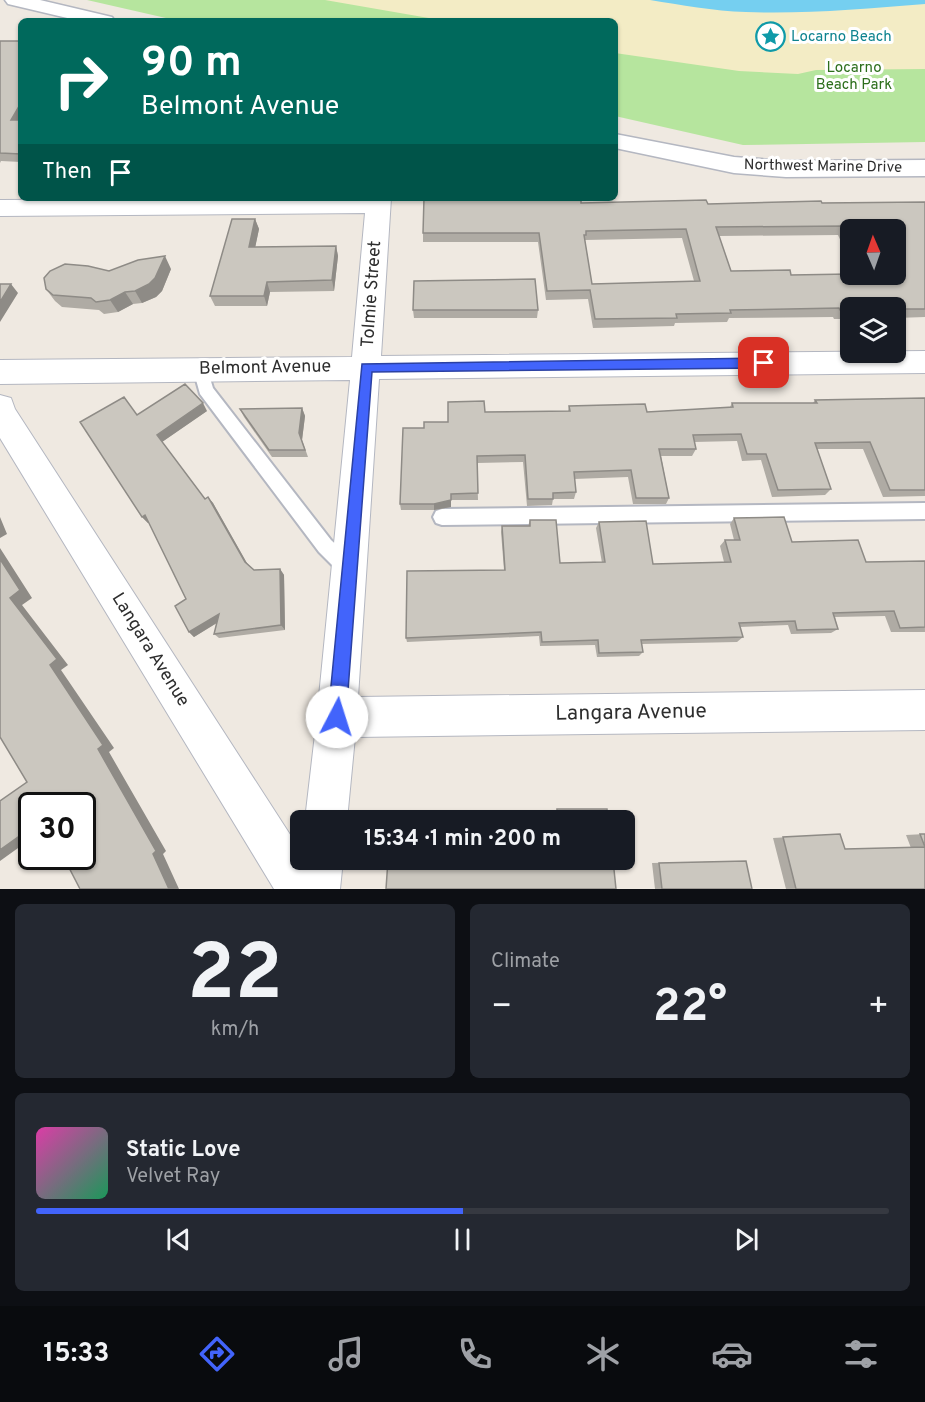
<!DOCTYPE html>
<meta charset="utf-8">
<style>
:root{--surface:#171b24;--page:#242831;--text:#f1f3f6;--muted:#9ea1a6;--line:#363941;--accent:#4264fb}
body{margin:0;font-family:Overpass,sans-serif;background:var(--page);color:var(--text);height:100vh;display:flex;flex-direction:column;font-size:22px;white-space:nowrap}
*{box-sizing:border-box;margin:0}
p{font-size:20px;color:var(--muted)}
.icon{flex:none;width:33px;height:33px;fill:none;stroke:currentColor;stroke-width:2;stroke-linecap:round;stroke-linejoin:round}
.map{position:relative;height:889px;overflow:hidden}
.panel{display:flex;flex-direction:column;gap:15px;padding:15px;background:#0d0f14;flex:1}
.panel>*{flex:none}
.hud{position:absolute;left:18px;top:18px;width:600px;height:183px;border-radius:9px;box-shadow:0 2px 4px #0004;background:#00695c;color:#fff;overflow:hidden}
.needle{width:39px;rotate:358deg}
.tools{position:absolute;left:840px;top:219px;display:grid;gap:12px}
.tools a{display:grid;place-items:center;width:66px;height:66px;border-radius:9px;background:var(--surface);box-shadow:0 2px 4px #0004;font-size:30px}
.speed{position:absolute;left:18px;top:792px;display:flex;gap:12px;font-size:30px;font-weight:700;text-align:center}
.speed>*{display:grid;place-content:center;width:78px;height:78px;border-radius:50%;background:var(--surface);box-shadow:0 2px 4px #0004;line-height:1}
.speed .limit{border:3px solid #111;border-radius:9px;background:#fff;color:#111}
.pin{position:absolute;display:grid;place-items:center;width:51px;height:51px;color:#fff;margin:-26px;border-radius:12px;box-shadow:0 3px 9px #0006}
.me{position:absolute;width:66px;margin:-33px;rotate:5deg;stroke-linejoin:round;filter:drop-shadow(0 0 4px #0008)}
.turn{display:flex;align-items:center;gap:21px;height:126px;padding:0 24px;font-size:27px}
.turn .icon{width:78px;height:78px;stroke-width:2.5}
.turn b{display:block;font-size:42px;line-height:51px}
.then{display:flex;align-items:center;height:57px;padding:0 24px;background:#0003;gap:12px;font-size:22px}
.big{font-size:45px;font-weight:700;line-height:1.1}
.panel .widget{flex:1;display:flex;flex-direction:column;justify-content:center;gap:9px;min-width:0;padding:0 21px;border-radius:9px;background:var(--page)}
.panel .dial{align-items:center;gap:0}
.dial b{font-size:78px;line-height:1}
.song{display:flex;align-items:center;gap:18px}
.cover{width:72px;height:72px;border-radius:9px;background:linear-gradient(135deg,hsl(320 70% 55%),hsl(150 70% 35%))}
.played{height:6px;border-radius:3px;background:linear-gradient(90deg,var(--accent) 50%,var(--line) 50%)}
.keys{display:flex;justify-content:space-around;direction:ltr}
.heat{display:flex;justify-content:space-between;align-items:center;font-size:33px;direction:ltr}
.panel .tiles{flex:1;display:grid;gap:15px;grid-template-columns:1fr 1fr}
.widget:last-child{grid-column:span 2}
.trip{position:absolute;left:290px;top:810px;width:345px;height:60px;border-radius:9px;background:var(--surface);box-shadow:0 2px 4px #0004;font-weight:700;line-height:60px;text-align:center}
.dock{display:flex;height:96px;justify-content:space-around;align-items:center;background:#090b0e;color:var(--muted)}
.dock .icon{width:42px;height:42px}
.dock .active{color:var(--accent)}
.dock b{font-size:27px;color:var(--text)}
.map>svg:first-child{display:block}
.green{fill:#b6e59e}
.sand{fill:#f3ecc5}
.water{fill:#75cff0}
.lines{fill:none;stroke-linecap:round;stroke-linejoin:round}
.service-casing{stroke:#b4b7c1;stroke-width:4}
.minor-casing{stroke:#b4b7c1;stroke-width:2}
.tertiary-casing{stroke:#b4b7c1;stroke-width:3}
.service{fill:#fff;fill-rule:evenodd}
.minor{fill:#fff;fill-rule:evenodd}
.tertiary{fill:#fff;fill-rule:evenodd}
.wall{fill:#afaba4;fill-rule:evenodd}
.shaded-wall{fill:#8e8b86}
.building{fill:#cbc7bf;stroke:#8e8b86;stroke-width:1.5;fill-rule:evenodd}
.route{fill:#4264fb;stroke:#2b41a3;stroke-width:1.5}
.labels{text-anchor:middle;dominant-baseline:central;stroke-width:6;stroke-linejoin:round;paint-order:stroke}
.far-culture-label{font-size:15px;fill:#0d838f;stroke:#fff;text-anchor:start}
.far-park-label{font-size:15px;fill:#2c6e1b;stroke:#fff}
.far-street-label{font-size:15px;fill:#2e2e2e;stroke:#fff}
.street-label{font-size:18px;fill:#2e2e2e;stroke:#fff}
.near-street-label{font-size:21px;fill:#2e2e2e;stroke:#fff}
</style>
<div class="map">
<svg width="925" height="889" viewBox="0 0 925 889">
<rect width="100%" height="100%" fill="#efe9e1"/>
<path class="green" d="M87,0H650L925,4V142L743,145L615,116V21H179Z"/>
<path class="sand" d="M325,0H925V69L816,70L798,74L739,71L615,53V21H446Z"/>
<path class="water" d="M650,0H925V4C865,9 805,14 746,12C713,11 681,5 650,0Z"/>
<g class="lines">
<defs>
<path id="service" d="M201,363L206,365L213,388L331,540L356,563L358,569L356,575L349,578L342,575L319,552L200,394L193,369L196,365Z
M925,503V519L442,525L436,523L433,517L436,511L442,509Z"/>
<path id="minor" d="M391,198L381,356L925,351V373L379,379L358,697L925,690V730L355,737L347,820H305L317,717L350,380L0,384V360L352,357L365,213L0,216V200Z
M0,395L11,398L15,409L300,850V860H343L340,889H274L0,438Z"/>
<path id="tertiary" d="M5,0H40L112,17L115,21H80L8,4Z
M615,134L734,157L786,161L925,160V176L786,177L734,173L615,148Z"/>
</defs>
<use href="#service" class="service-casing"/>
<use href="#minor" class="minor-casing"/>
<use href="#tertiary" class="tertiary-casing"/>
<use href="#service" class="service"/>
<use href="#minor" class="minor"/>
<use href="#tertiary" class="tertiary"/>
</g>
<path class="wall" d="M0,41H21V162L1,161L0,163Z
M925,202V317L896,318V308H850V319H834L833,317L729,318L727,322L675,323L674,326L593,328L588,299L546,300L538,242H423V233L581,203L708,204ZM850,230L896,274L791,275L731,271L719,236L838,235L850,261ZM682,238L694,281L592,284L585,240Z
M255,219L259,229L255,247L336,246L338,256L334,291L270,292L267,306H215L210,296Z
M171,269L162,291L156,297L142,303L133,304L118,312L104,314L99,310L62,307L55,301L46,289L109,271Z
M413,310H538L537,318H414Z
M925,398V496L883,497L863,449H817L831,489L825,495L772,497L761,460L742,461L737,441L694,442L696,449L692,456H661L669,498L666,504H633L628,477L574,479L576,492L574,499H553L552,505L527,506L523,462L477,463L478,500H451V507L434,510H401L400,504L424,428L485,412L568,411L569,406L647,412L730,407L732,403H813L815,400Z
M302,408L305,416L302,440L308,457H272L244,417L240,409Z
M207,411L162,442L205,499L208,497L213,503L247,563L254,570L280,569L284,575L285,630L219,638L214,634L217,623L194,637L189,632L186,599L149,523H148L142,517L137,415Z
M734,518L792,542L866,562L925,561V632H891L885,616L835,617L838,629L831,633L791,634L788,625L740,627L743,637L737,642L642,644L643,652L639,656L597,657L595,645L540,646L539,636L407,642L406,638L504,570L501,532L502,526H528L530,520L560,563H602L596,528L599,522L653,564L724,562L720,546L725,540H734L730,524Z
M557,809L608,820H555V811Z
M840,834L845,849L911,848L906,835L925,834V889H786L773,838Z
M746,861L752,889H655L652,863Z"/>
<path class="shaded-wall" d="M21,103V120H11Z
M255,219L259,229L253,258L249,247Z
M336,246L338,256L334,291L332,280Z
M165,256L171,269L162,291L156,297L142,303L135,291Z
M267,282L270,292L267,306L264,296Z
M11,284L18,293L0,322V302Z
M125,292L133,304L118,312L110,300Z
M203,403L207,411L162,442L157,435Z
M302,408L305,416L302,440L299,433Z
M208,497L213,503L249,567L245,562Z
M451,500V507L434,510V504Z
M145,515L151,521L148,523L142,517Z
M0,517L7,534L0,538Z
M0,548L32,598L22,605L68,665L61,670L114,748L109,752L166,851L163,854L179,889H169L50,665L10,598L0,559Z
M280,569L284,575L285,630L281,625Z
M219,614L223,619L194,637L189,632Z
M32,827V838L0,861V850Z"/>
<path class="building" d="M0,41H21V103L11,120H21V154L0,153Z
M424,198H581V203L706,200L708,204L821,201L822,203L925,202V309H896V308H850V310H840L839,308L730,310L731,313L676,314L677,318L595,319L590,290L547,291L539,233H423ZM843,226L850,240V230H896V274H850L791,275L790,270L731,271L716,227ZM686,229L700,281L592,284L584,235H586V231Z
M232,219H255L249,247L336,246L332,280L267,282L264,296H210Z
M165,256L155,278L149,284L135,291L125,292L110,300L96,302L91,298L53,295L46,289L44,278L50,271L65,264L88,266L109,271L138,260Z
M535,279L538,310H413L414,281Z
M0,284H11L0,302Z
M185,384L203,403L157,435L205,499L208,497L245,562L254,570L280,569L281,625L214,634L219,614L189,632L175,606L186,599L145,515L142,517L80,422L124,397L137,415Z
M925,398V490H890L870,442L815,443L831,489L778,490L766,454H747L741,434L693,435L696,449H659L669,498H636L631,470L574,472L576,492L553,493V499H528L525,455L477,456L478,493L451,494V500L434,504H400L403,428H424V422H448V402L484,401L485,412L570,411L569,406L645,404L647,412L733,407L732,403H817L815,400Z
M302,408L299,433L305,450H269L240,409Z
M784,517L792,542L858,540L866,562L925,561V627L900,628L894,611L833,613L838,629L797,630L795,621L739,623L743,637L641,640L643,652L599,653L598,640L542,642L541,632L406,638L407,571L505,570L502,526H530V520H556L560,563L605,562L599,522L646,521L653,564L731,562L725,540H740L734,518Z
M0,559L20,590L10,598L57,659L50,665L103,745L98,749L156,851L153,854L169,889H80L63,856H82V806H32V827L0,850V801L27,782L0,737Z
M557,809H607L608,820H558Z
M840,834L845,849L925,847L920,834H925V889H796L783,837Z
M388,860H613L616,889H386Z
M746,861L752,889H662L659,863Z"/>
<path class="route" d="M764,358L770,363L764,368L372,372L346,717L343,723L337,725L331,723L328,717L362,364Z"/>
<defs>
<symbol id="sight-ring" viewBox="-11 -11 22 22"><circle r="9.5" fill="#fff" stroke="#0f9aa8" stroke-width="1.5"/><path d="M0-6L1.8-2.2L6-1.7L2.9 1.2L3.7 5.4L0 3.3L-3.7 5.4L-2.9 1.2L-6-1.7L-1.8-2.2Z" fill="#0f9aa8"/></symbol>
</defs>
<g fill-rule="evenodd">
<use href="#sight-ring" x="754" y="20" width="33" height="33"/>
</g>
<g class="labels">
<g class="far-culture-label">
<text x="791" y="37">Locarno Beach</text>
</g>
<g class="far-park-label">
<text x="854" y="68">Locarno<tspan x="854" dy="17">Beach Park</tspan></text>
</g>
<g class="far-street-label">
<text transform="translate(823 167) rotate(1)">Northwest Marine Drive</text>
</g>
<g class="street-label">
<text transform="translate(372 294) rotate(-86)">Tolmie Street</text>
<text transform="translate(265 368) rotate(-1)">Belmont Avenue</text>
<text transform="translate(150 650) rotate(58)">Langara Avenue</text>
</g>
<g class="near-street-label">
<text transform="translate(631 713) rotate(-1)">Langara Avenue</text>
</g>
</g>
</svg>
<div class="tools">
<a><svg class="needle" viewBox="-14 -14 28 28"><path d="M0-13l5 13h-10z" fill="#e53935"/><path d="M0 13l5-13h-10z" fill="#9ea1a6"/></svg></a>
<a><svg class="icon" aria-label="layers" viewBox="0 0 24 24"><path d="M12 4l9 5-9 5-9-5zM3 14l9 5 9-5"/></svg></a>
</div>
<div class="speed"><div class="limit">30</div></div>
<div class="pin" style="left:764px;top:363px;background:#d93025"><svg class="icon" aria-label="arrive" viewBox="0 0 24 24"><path d="M6 21V4h12l-3 4 3 4H6"/></svg></div>
<svg class="me" style="left:337px;top:717px" viewBox="-20 -20 40 40"><circle r="19" fill="#fff"/><path d="M0-13L10 11 0 6-10 11z" fill="#4264fb"/></svg>
<div class="trip">15:34 · 1 min · 200 m</div>
<div class="hud">
<div class="turn"><svg class="icon" aria-label="right" viewBox="0 0 24 24"><path d="M7 20v-9h11M14 6l5 5-5 5"/></svg><div><b>90 m</b>Belmont Avenue</div></div>
<div class="then">Then<svg class="icon" aria-label="arrive" viewBox="0 0 24 24"><path d="M6 21V4h12l-3 4 3 4H6"/></svg></div>
</div>
</div>
<section class="panel">
<div class="tiles">
<div class="widget dial"><b>22</b><p>km/h</p></div>
<div class="widget"><p>Climate</p>
<div class="heat"><a>−</a><b class="big">22°</b><a>+</a></div>
</div>
<div class="widget">
<div class="song"><i class="cover"></i><div><b>Static Love</b><p>Velvet Ray</p></div></div>
<div class="played"></div>
<div class="keys"><svg class="icon" aria-label="previous" viewBox="0 0 24 24"><path d="M18 5L8 12l10 7zM5 5v14"/></svg><svg class="icon" aria-label="pause" viewBox="0 0 24 24"><path d="M8 5v14M16 5v14"/></svg><svg class="icon" aria-label="next" viewBox="0 0 24 24"><path d="M6 5l10 7-10 7zM19 5v14"/></svg></div>
</div>
</div>
</section>
<nav class="dock">
<b>15:33</b>
<svg class="icon active" aria-label="directions" viewBox="0 0 24 24"><path d="M12 3l9 9-9 9-9-9zM9 14v-3h6M13 9l2 2-2 2"/></svg>
<svg class="icon" aria-label="music" viewBox="0 0 24 24"><path d="M9 18V5l10-2v13"/><circle cx="6" cy="18" r="3"/><circle cx="16" cy="16" r="3"/></svg>
<svg class="icon" aria-label="phone" viewBox="0 0 24 24"><path d="M5 4h4l2 5-3 2q2 4 5 5l2-3 5 2v4C11 20 4 13 5 4z"/></svg>
<svg class="icon" aria-label="climate" viewBox="0 0 24 24"><path d="M12 3v18M4 7l16 10M4 17L20 7"/></svg>
<svg class="icon" aria-label="car" viewBox="0 0 24 24"><path d="M5 17H2v-5l4-1 3-4h7l3 4 3 1v5h-3M9 17h6M6 11h13"/><circle cx="7" cy="17" r="2"/><circle cx="17" cy="17" r="2"/></svg>
<svg class="icon" aria-label="filters" viewBox="0 0 24 24"><path d="M4 7h16M4 17h16"/><circle cx="9" cy="7" r="2"/><circle cx="15" cy="17" r="2"/></svg>
</nav>
